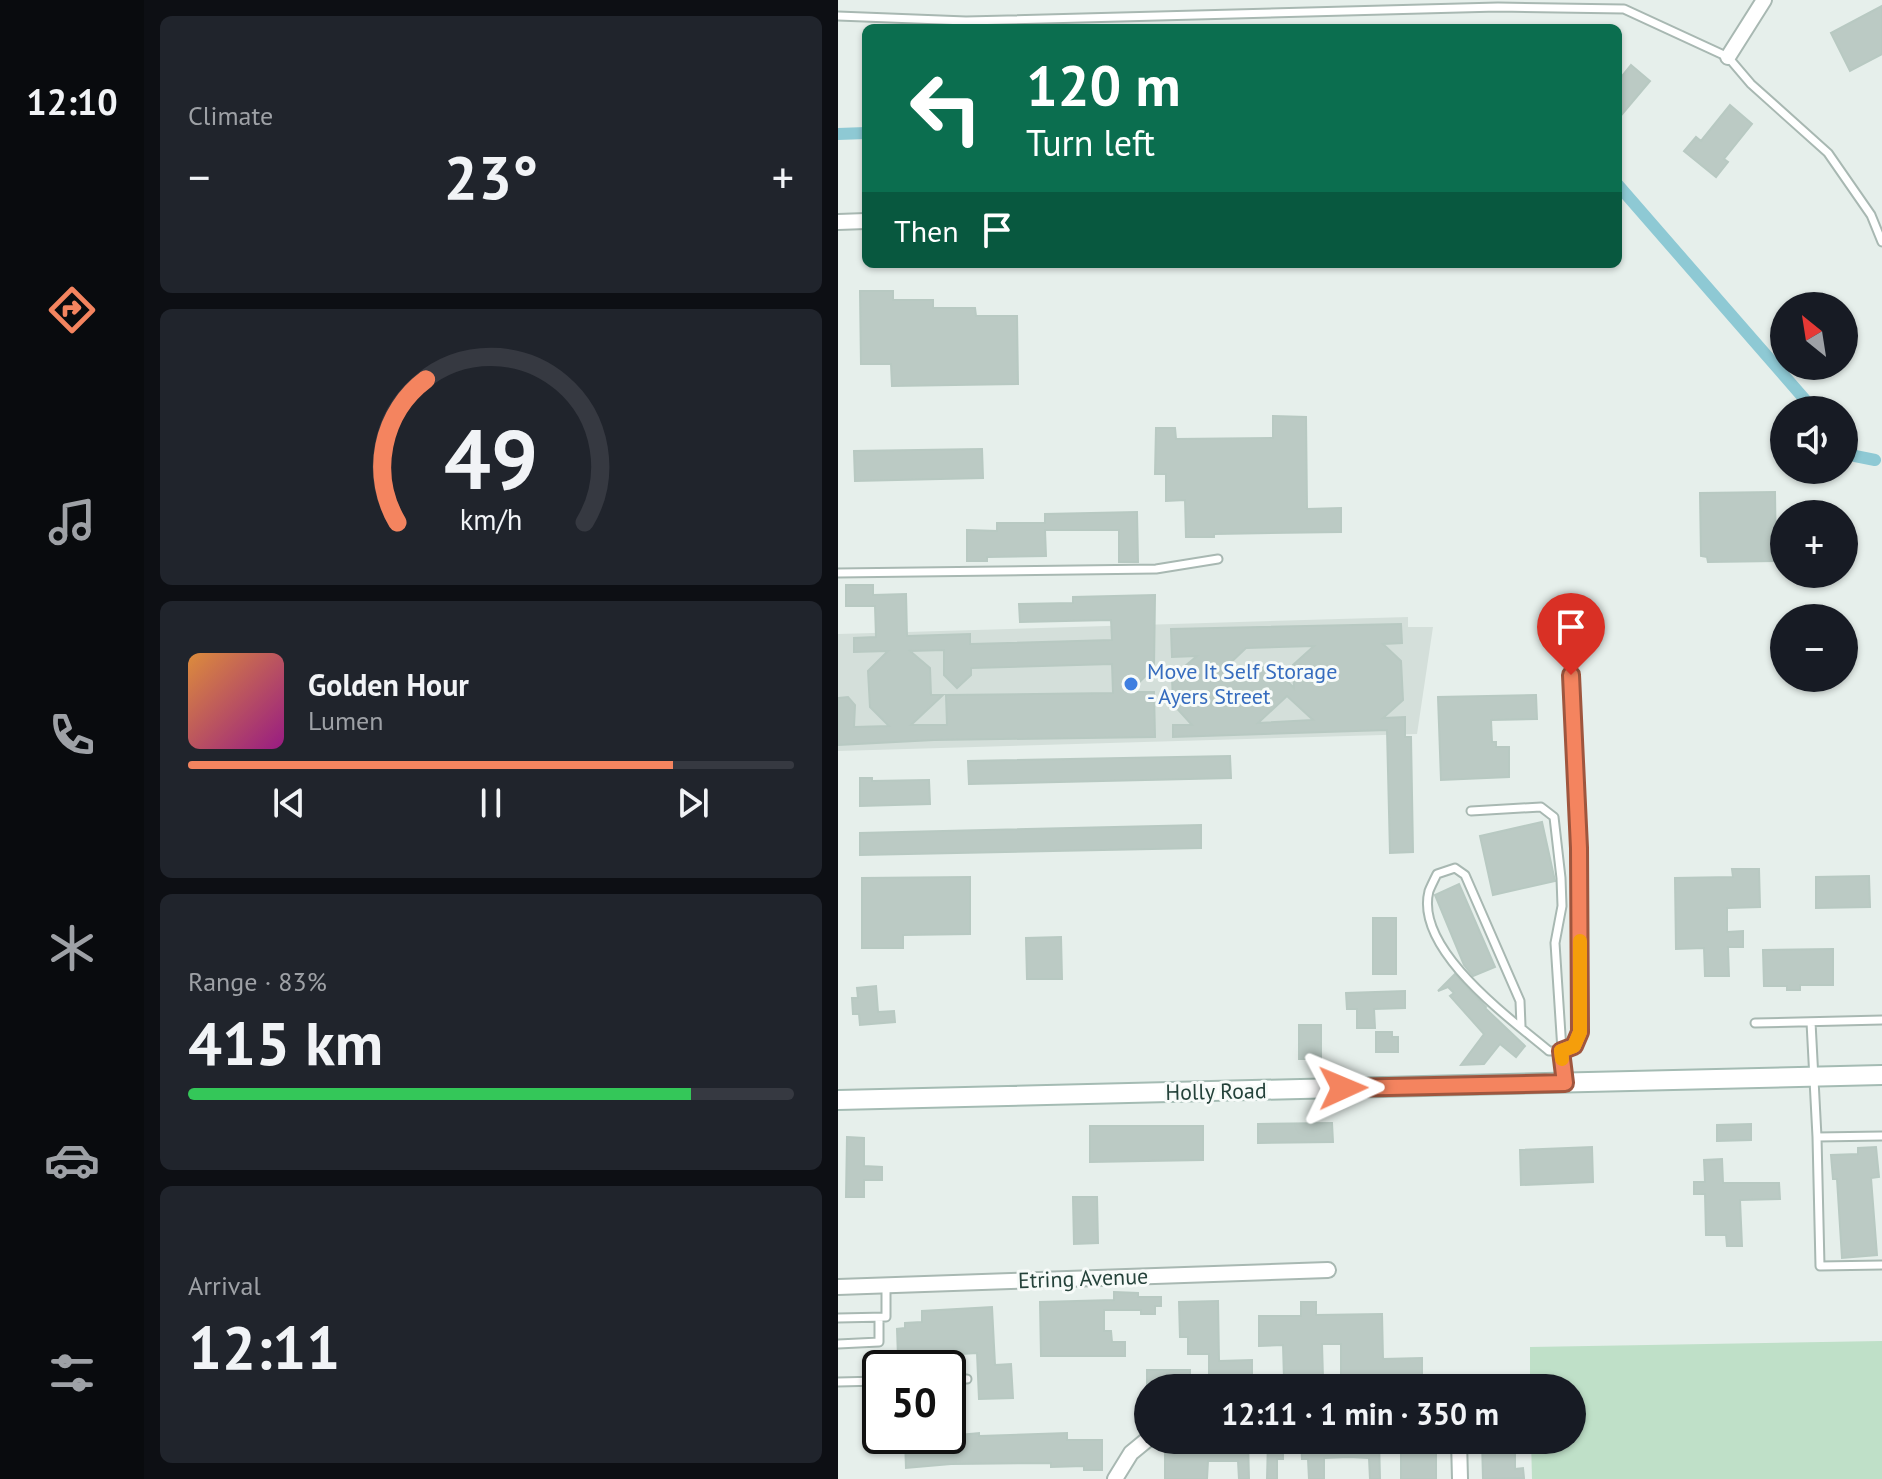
<!DOCTYPE html>
<meta charset="utf-8">
<style>
:root{--surface:#171b24;--page:#20242c;--text:#f1f3f6;--muted:#9ea1a6;--line:#363941;--accent:#f4845f}
body{margin:0;font-family:"PT Sans",sans-serif;background:var(--page);color:var(--text);height:100vh;display:flex;flex-direction:column;font-size:30px;white-space:nowrap}
*{box-sizing:border-box;margin:0}
p{font-size:26px;color:var(--muted)}
.icon{flex:none;width:44px;height:44px;fill:none;stroke:currentColor;stroke-width:2;stroke-linecap:round;stroke-linejoin:round}
.map{position:relative;flex:1;overflow:hidden}
.drawer{display:flex;flex-direction:column;gap:16px;padding:16px;background:#0d0f14;width:694px}
.drawer>*{flex:none}
.banner{position:absolute;left:24px;top:24px;width:760px;height:244px;border-radius:12px;box-shadow:0 2px 6px #0004;background:#0b6e4f;color:#fff;overflow:hidden}
.needle{width:52px;rotate:330deg}
.tools{position:absolute;left:932px;top:292px;display:grid;gap:16px}
.tools a{display:grid;place-items:center;width:88px;height:88px;border-radius:50%;background:var(--surface);box-shadow:0 2px 6px #0004;font-size:40px}
.speed{position:absolute;left:24px;top:1350px;display:flex;gap:16px;font-size:40px;font-weight:700;text-align:center}
.speed>*{display:grid;place-content:center;width:104px;height:104px;border-radius:50%;background:var(--surface);box-shadow:0 2px 6px #0004;line-height:1}
.speed .limit{border:4px solid #111;border-radius:12px;background:#fff;color:#111}
.pin{position:absolute;display:grid;place-items:center;width:68px;height:68px;color:#fff;margin:-82px -34px;border-radius:50% 50% 50% 0;rotate:-45deg;box-shadow:0 0 8px #0007}
.pin .icon{rotate:45deg}
.me{position:absolute;width:88px;margin:-44px;rotate:89deg;stroke-linejoin:round;filter:drop-shadow(0 0 6px #0008)}
.turn{display:flex;align-items:center;gap:28px;height:168px;padding:0 32px;font-size:36px}
.turn .icon{width:104px;height:104px;stroke-width:2.5}
.turn b{display:block;font-size:56px;line-height:68px}
.then{display:flex;align-items:center;height:76px;padding:0 32px;background:#0003;gap:16px;font-size:30px}
.big{font-size:60px;font-weight:800;line-height:1.1}
.drawer .card{flex:1;display:flex;flex-direction:column;justify-content:center;gap:12px;min-width:0;padding:0 28px;border-radius:12px;background:var(--page)}
.drawer .dial{align-items:center;gap:0}
.dial svg{height:208px;overflow:visible;fill:none;stroke:var(--line);stroke-width:7;stroke-linecap:round;text-anchor:middle}
.dial text{fill:var(--text);stroke:none}
.song{display:flex;align-items:center;gap:24px}
.cover{width:96px;height:96px;border-radius:12px;background:linear-gradient(135deg,hsl(30 70% 55%),hsl(310 70% 35%))}
.played{height:8px;border-radius:4px;background:linear-gradient(90deg,var(--accent) 80%,var(--line) 80%)}
.keys{display:flex;justify-content:space-around;direction:ltr}
.heat{display:flex;justify-content:space-between;align-items:center;font-size:44px;direction:ltr}
.charge{height:12px;border-radius:6px;background:linear-gradient(90deg,#34c759 83%,var(--line) 0)}
.trip{position:absolute;left:296px;top:1374px;width:452px;height:80px;border-radius:40px;background:var(--surface);box-shadow:0 2px 6px #0004;font-weight:800;line-height:80px;text-align:center}
main{display:flex;flex:1;min-height:0}
.menu{display:flex;flex-direction:column;width:144px;justify-content:space-around;align-items:center;background:#090b0e;color:var(--muted)}
.menu .icon{width:56px;height:56px}
.menu .active{color:var(--accent)}
.menu b{font-size:36px;color:var(--text)}
.map>svg:first-child{display:block}
.built{fill:#d4dfda}
.green{fill:#bfe0c8}
.lines{fill:none;stroke-linecap:round;stroke-linejoin:round}
.canal{stroke:#8ec9d4;stroke-width:12}
.building{fill:#bbcac4;stroke:#b8c9c2;stroke-width:2;fill-rule:evenodd}
.service-casing{stroke:#a8b8b2;stroke-width:11}
.minor-casing{stroke:#a8b8b2;stroke-width:18}
.secondary-casing{stroke:#a4bbb3;stroke-width:22}
.service{stroke:#fff;stroke-width:7}
.minor{stroke:#fff;stroke-width:14}
.secondary{stroke:#fff;stroke-width:18}
.route-casing{stroke:#9f563e;stroke-width:20}
.route{stroke:#f4845f;stroke-width:14}
.slow{stroke:#f59e0b;stroke-width:14}
.shop-dot{fill:#3f7fe0;stroke:#f7fbf9;stroke-width:3}
.labels{text-anchor:middle;dominant-baseline:central;stroke-width:6;stroke-linejoin:round;paint-order:stroke}
.shop-label{font-size:22px;fill:#366cbe;stroke:#f7fbf9;text-anchor:start}
.street-label{font-size:22px;fill:#24423a;stroke:#f7fbf9}
</style>
<main>
<nav class="menu">
<b>12:10</b>
<svg class="icon active" aria-label="directions" viewBox="0 0 24 24"><path d="M12 3l9 9-9 9-9-9zM9 14v-3h6M13 9l2 2-2 2"/></svg>
<svg class="icon" aria-label="music" viewBox="0 0 24 24"><path d="M9 18V5l10-2v13"/><circle cx="6" cy="18" r="3"/><circle cx="16" cy="16" r="3"/></svg>
<svg class="icon" aria-label="phone" viewBox="0 0 24 24"><path d="M5 4h4l2 5-3 2q2 4 5 5l2-3 5 2v4C11 20 4 13 5 4z"/></svg>
<svg class="icon" aria-label="climate" viewBox="0 0 24 24"><path d="M12 3v18M4 7l16 10M4 17L20 7"/></svg>
<svg class="icon" aria-label="car" viewBox="0 0 24 24"><path d="M5 17H2v-5l4-1 3-4h7l3 4 3 1v5h-3M9 17h6M6 11h13"/><circle cx="7" cy="17" r="2"/><circle cx="17" cy="17" r="2"/></svg>
<svg class="icon" aria-label="filters" viewBox="0 0 24 24"><path d="M4 7h16M4 17h16"/><circle cx="9" cy="7" r="2"/><circle cx="15" cy="17" r="2"/></svg>
</nav>
<section class="drawer">
<div class="card"><p>Climate</p>
<div class="heat"><a>−</a><b class="big">23°</b><a>+</a></div>
</div>
<div class="card dial"><svg viewBox="0 0 100 80">
<path d="M14 69A42 42 0 1 1 86 69"/>
<path d="M14 69A42 42 0 0 1 25 14" stroke="#f4845f"/>
<text x="50" y="56" font-size="32" font-weight="700">49</text>
<text x="50" y="72" font-size="11">km/h</text>
</svg></div>
<div class="card">
<div class="song"><i class="cover"></i><div><b>Golden Hour</b><p>Lumen</p></div></div>
<div class="played"></div>
<div class="keys"><svg class="icon" aria-label="previous" viewBox="0 0 24 24"><path d="M18 5L8 12l10 7zM5 5v14"/></svg><svg class="icon" aria-label="pause" viewBox="0 0 24 24"><path d="M8 5v14M16 5v14"/></svg><svg class="icon" aria-label="next" viewBox="0 0 24 24"><path d="M6 5l10 7-10 7zM19 5v14"/></svg></div>
</div>
<div class="card"><p>Range · 83%</p><b class="big">415 km</b><div class="charge"></div></div>
<div class="card"><p>Arrival</p><b class="big">12:11</b></div>
</section>
<div class="map">
<svg width="1044" height="1479" viewBox="0 0 1044 1479">
<rect width="100%" height="100%" fill="#e6efeb"/>
<path class="built" d="M570,617V627H595L579,734L0,751V634Z"/>
<path class="green" d="M1044,1341V1479H694L693,1440H734V1388H692V1347Z"/>
<g class="lines">
<path class="canal" d="M0,134L28,133
M780,185L976,410
M1006,444L1017,456L1037,460"/>
</g>
<path class="building" d="M1044,6V54L1012,71L993,33Z
M793,65L812,81L780,119V81Z
M892,105L914,124L886,159L890,162L878,177L846,151L858,137L863,141Z
M22,291H55V300H95V308H137L138,316H179L180,384L54,386L53,364H23Z
M435,416L468,417L469,509L503,508V532L376,534V537H348L347,500L328,501V474H317L318,428H337L338,439L435,438Z
M144,449L145,478L17,481L16,451Z
M937,492L938,561L870,562L869,557L863,556L862,493Z
M299,512L300,562H281V530H207L208,556L149,557V561H129V530L159,531V523H207V514Z
M8,585H35V595L68,594L69,636L132,634V644L274,640L273,620L182,622L181,604L235,603V597L317,595L316,668L291,692H316L317,737L96,740L0,745V698L10,697L17,705L16,727L51,726L32,707L30,671L50,651L16,652V638L38,637L37,606H8ZM106,650V675L119,688L133,675V668L274,664L275,693L108,695L109,725H73L105,695H93L92,668L72,651Z
M563,624L564,643L545,644L563,661L565,700L545,718L567,717V737H573L575,852L552,853L549,730L335,737V725H354L335,704L334,677L359,656L334,657L333,629ZM476,646L455,665L456,688L435,667L387,668L408,648ZM449,696L475,720L420,723Z
M698,695L699,719L653,720L654,742H658V747H671V777L603,780L600,697Z
M392,756L393,778L131,784L130,761Z
M22,778H34V781L91,780L92,804L22,806Z
M704,822L717,881L655,895L642,836Z
M363,825V848L22,855V833Z
M894,869H921L922,907L889,908V932L905,931V947H890L891,976H867L866,948L838,949L837,878L895,877Z
M1031,876L1032,907L978,908V877Z
M132,877V934L65,935V948H24V878Z
M621,884L657,967L635,976L626,965L597,895Z
M535,918H558V974H535Z
M223,937L224,979H189L188,938Z
M995,949V985H962V990H949V986H926L925,950Z
M617,974L648,1007L647,1008L687,1046L678,1057L662,1044L646,1064L623,1065L646,1034L612,996L616,993L610,987L600,991Z
M38,986L40,1012L56,1011L57,1022L22,1025L21,1014H15L14,998H20L19,988Z
M567,991V1008L536,1009L537,1028H519V1009H509L508,993Z
M461,1025H483V1059H461Z
M538,1032H554V1037H560V1052H538Z
M494,1123L495,1142L420,1143V1124Z
M913,1124V1140L879,1141V1125Z
M252,1126H365V1160L252,1162Z
M9,1137L26,1138V1166L44,1167V1180H26V1197H8Z
M754,1147L755,1182L683,1185L682,1150Z
M1038,1147L1041,1177L1033,1178L1039,1255L1004,1258L999,1179H995L993,1155L1020,1154V1148Z
M884,1159L885,1183H941L942,1199L902,1200L904,1246H889L888,1235H868L867,1194H856V1182H867L866,1160Z
M235,1197H259L260,1243L236,1244Z
M276,1292L300,1293V1297H323V1306H317V1314H303V1310H266V1331H273L274,1342H287V1356H203L202,1302L276,1300Z
M380,1301L381,1361L414,1360V1377L371,1378V1354H350V1337H342L341,1302Z
M463,1302H478V1315L544,1314L545,1359L584,1358V1375L503,1376V1344H484L485,1378L446,1379L445,1345L421,1346V1316H463Z
M154,1307L157,1365L173,1364L175,1398L141,1399L139,1353L60,1358L59,1329L67,1328V1323L84,1322V1311Z
M309,1370H352V1386H309Z
M141,1433V1436L229,1433V1440H264V1470H246V1466L213,1467V1463L113,1464L68,1468L67,1440Z
M374,1440H410L411,1479H401L400,1461H370L369,1479H327V1446L374,1445Z
M430,1440H445V1459H439V1479H429Z
M463,1440H541L542,1479H532L531,1458L511,1457L486,1458V1479H471L470,1459H464Z
M644,1441H677V1469L685,1468L686,1478L645,1479Z
M598,1442V1479H563V1443Z"/>
<g class="lines">
<defs>
<path id="service" d="M0,16L128,21L660,7L786,9L890,57L913,84L990,153L1033,215L1044,242
M0,573L318,569L380,559
M633,811L703,807L716,817L723,878L724,906L717,943L726,1081
M973,1022L979,1137L982,1266L1044,1265
M917,1023L1044,1020
M683,1026L682,1001L627,875L617,868L599,874C596,880 593,886 591,891C576,950 673,1019 711,1051H723L736,1046L742,1032L741,848L733,675
M979,1137L1044,1136
M0,1318L48,1317V1285
M0,1344L41,1342V1318
M110,1379H129
M0,1382L42,1381"/>
<path id="minor" d="M890,57L926,0
M0,222L28,221
M0,1287L490,1270
M621,1440L622,1479
M277,1479L293,1453L310,1439"/>
<path id="secondary" d="M0,1100L1044,1075"/>
</defs>
<use href="#service" class="service-casing"/>
<use href="#minor" class="minor-casing"/>
<use href="#secondary" class="secondary-casing"/>
<use href="#service" class="service"/>
<use href="#minor" class="minor"/>
<use href="#secondary" class="secondary"/>
</g>
<g class="lines">
<defs>
<path id="route" d="M505,1088L727,1083L723,1051L736,1046L742,1032L741,848L733,675"/>
</defs>
<use href="#route" class="route-casing"/>
<use href="#route" class="route"/>
<path class="slow" d="M724,1059L723,1051L736,1046L742,1032V941"/>
</g>
<circle class="shop-dot" cx="293" cy="684" r="8"/>
<g class="labels">
<g class="shop-label">
<text x="309" y="671">Move It Self Storage<tspan x="309" dy="25">- Ayers Street</tspan></text>
</g>
<g class="street-label">
<text transform="translate(378 1091) rotate(-1)">Holly Road</text>
<text transform="translate(245 1278) rotate(-2)">Etring Avenue</text>
</g>
</g>
</svg>
<div class="tools">
<a><svg class="needle" viewBox="-14 -14 28 28"><path d="M0-13l5 13h-10z" fill="#e53935"/><path d="M0 13l5-13h-10z" fill="#9ea1a6"/></svg></a>
<a><svg class="icon" aria-label="sound" viewBox="0 0 24 24"><path d="M4 9h4l5-4v14l-5-4H4zM17 9q2 3 0 6"/></svg></a>
<a>+</a>
<a>−</a>
</div>
<div class="speed"><div class="limit">50</div></div>
<div class="pin" style="left:733px;top:675px;background:#d93025"><svg class="icon" aria-label="arrive" viewBox="0 0 24 24"><path d="M6 21V4h12l-3 4 3 4H6"/></svg></div>
<svg class="me" style="left:505px;top:1088px" viewBox="-20 -20 40 40"><path d="M0-17L14 15 0 8-14 15z" fill="#f4845f" stroke="#fff" stroke-width="4"/></svg>
<div class="trip">12:11 · 1 min · 350 m</div>
<div class="banner">
<div class="turn"><svg class="icon" aria-label="left" viewBox="0 0 24 24"><path d="M17 20v-9H6M10 6l-5 5 5 5"/></svg><div><b>120 m</b>Turn left</div></div>
<div class="then">Then<svg class="icon" aria-label="arrive" viewBox="0 0 24 24"><path d="M6 21V4h12l-3 4 3 4H6"/></svg></div>
</div>
</div>
</main>
